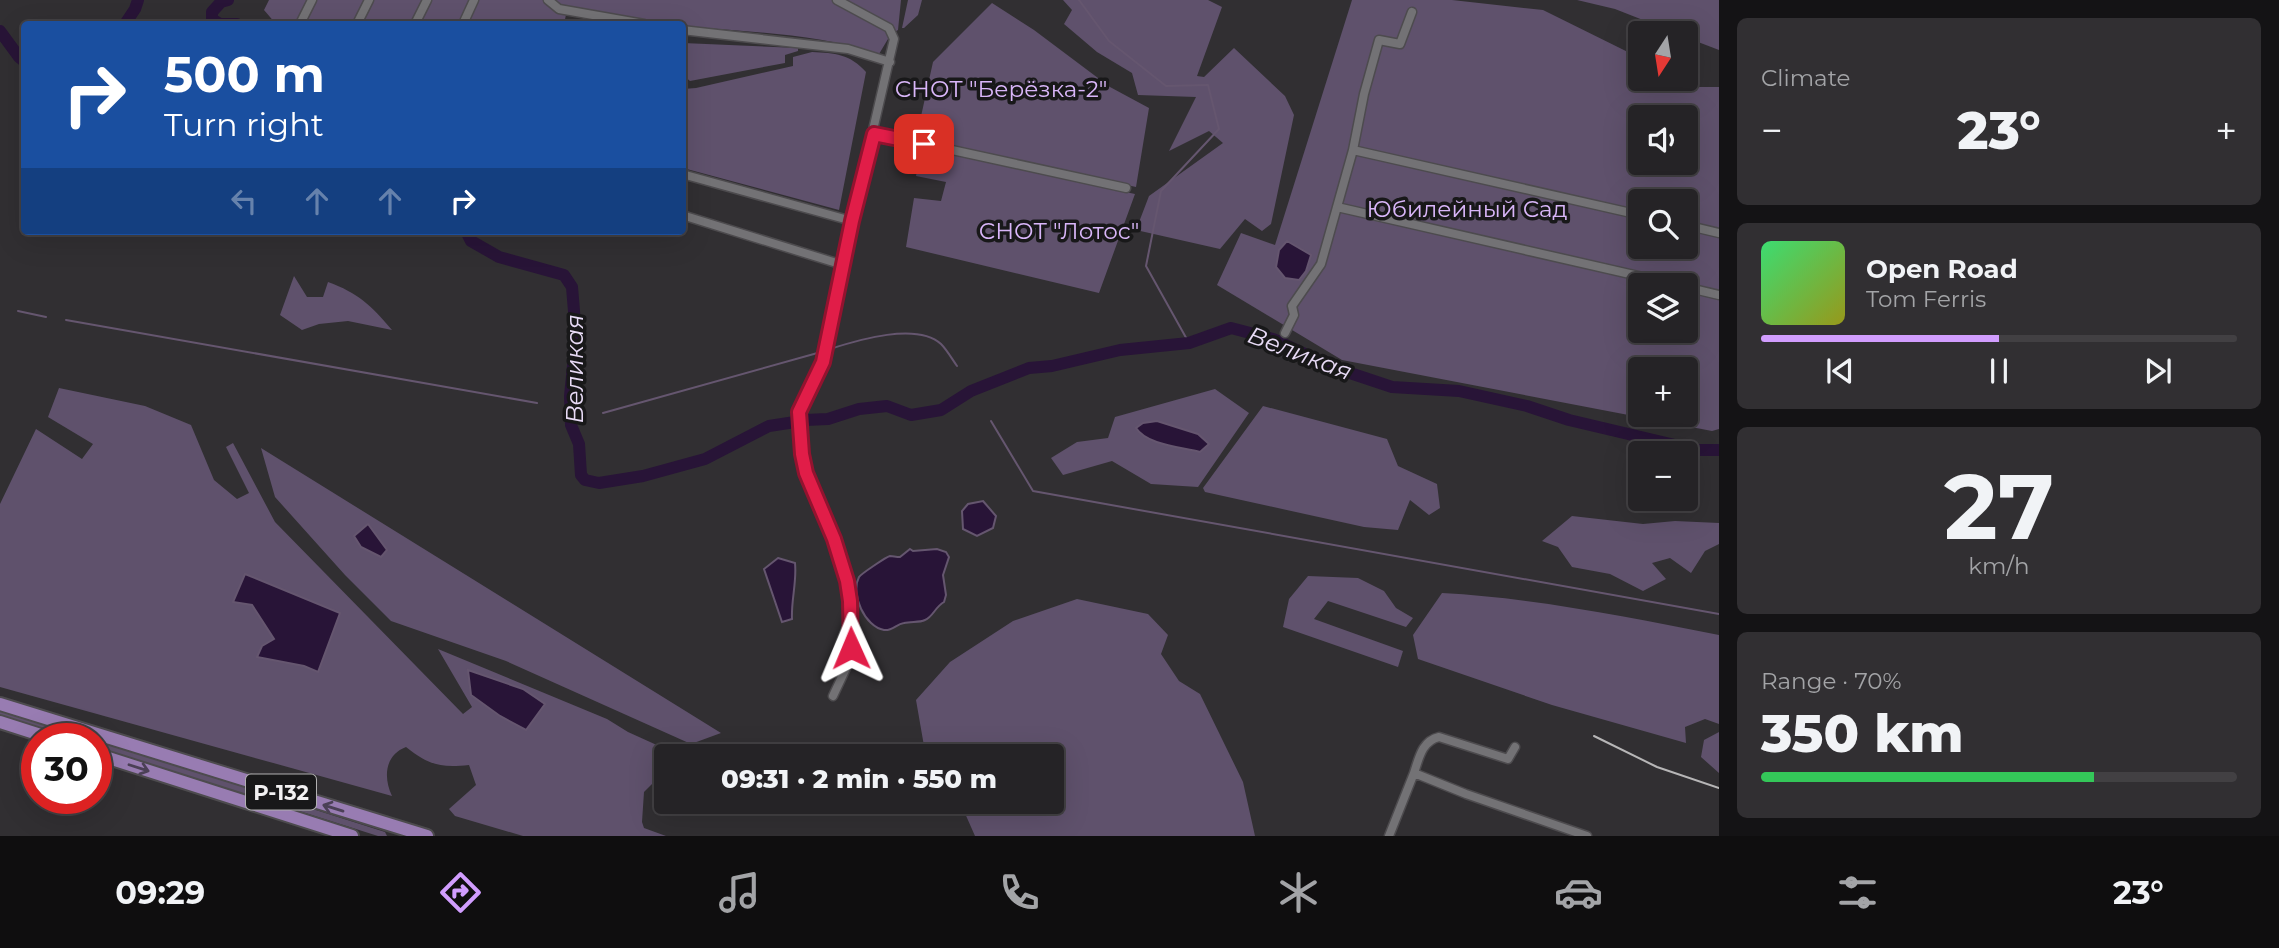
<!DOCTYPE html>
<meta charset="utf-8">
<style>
:root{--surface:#252326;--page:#312f32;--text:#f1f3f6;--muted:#a3a4a7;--line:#424043;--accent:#d19dfe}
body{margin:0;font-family:Montserrat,sans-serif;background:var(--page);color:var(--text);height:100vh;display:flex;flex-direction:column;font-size:26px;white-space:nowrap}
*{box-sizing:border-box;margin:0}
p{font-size:23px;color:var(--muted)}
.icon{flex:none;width:38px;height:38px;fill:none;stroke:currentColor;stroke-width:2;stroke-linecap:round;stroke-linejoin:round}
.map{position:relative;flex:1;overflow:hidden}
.drawer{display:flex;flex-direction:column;gap:18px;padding:18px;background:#141315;width:560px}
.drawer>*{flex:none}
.guide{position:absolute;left:21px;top:21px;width:665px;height:214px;border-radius:7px;box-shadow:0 7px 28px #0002,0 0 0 2px var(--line);background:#1a4fa0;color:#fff;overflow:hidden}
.needle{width:46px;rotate:192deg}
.controls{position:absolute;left:1628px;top:21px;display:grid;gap:14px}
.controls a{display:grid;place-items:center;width:70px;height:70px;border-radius:7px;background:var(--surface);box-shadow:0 7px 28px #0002,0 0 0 2px var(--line);font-size:35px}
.speed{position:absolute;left:21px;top:723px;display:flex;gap:14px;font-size:35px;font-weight:700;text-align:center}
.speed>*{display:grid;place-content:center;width:91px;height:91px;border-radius:50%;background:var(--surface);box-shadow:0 7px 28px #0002,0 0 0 2px var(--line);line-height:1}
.speed .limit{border:10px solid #d22;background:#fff;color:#111}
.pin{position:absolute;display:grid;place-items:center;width:60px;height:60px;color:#fff;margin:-30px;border-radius:14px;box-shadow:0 4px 10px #0006}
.me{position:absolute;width:77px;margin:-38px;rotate:359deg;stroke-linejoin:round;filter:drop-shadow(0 0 5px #0008)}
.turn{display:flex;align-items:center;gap:24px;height:147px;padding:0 28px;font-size:32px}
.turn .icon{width:91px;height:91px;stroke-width:2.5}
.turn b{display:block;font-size:49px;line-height:60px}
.lanes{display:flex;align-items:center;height:66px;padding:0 28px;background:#0003;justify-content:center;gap:35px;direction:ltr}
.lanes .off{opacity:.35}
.big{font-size:52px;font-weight:800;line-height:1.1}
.drawer .tile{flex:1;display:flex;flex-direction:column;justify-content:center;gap:10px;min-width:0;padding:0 24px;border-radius:10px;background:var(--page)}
.drawer .dial{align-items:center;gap:0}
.dial b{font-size:91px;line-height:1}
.song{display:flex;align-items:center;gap:21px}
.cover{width:84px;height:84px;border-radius:10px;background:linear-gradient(135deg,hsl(140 70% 55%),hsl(60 70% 35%))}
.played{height:7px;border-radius:4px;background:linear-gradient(90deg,var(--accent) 50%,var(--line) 50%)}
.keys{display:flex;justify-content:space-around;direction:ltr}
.heat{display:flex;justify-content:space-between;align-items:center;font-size:38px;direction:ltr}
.charge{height:10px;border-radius:5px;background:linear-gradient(90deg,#34c759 70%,var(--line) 0)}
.trip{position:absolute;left:654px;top:744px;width:410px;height:70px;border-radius:7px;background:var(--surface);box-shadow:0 7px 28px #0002,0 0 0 2px var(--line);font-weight:800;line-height:70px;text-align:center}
.tab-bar{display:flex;height:112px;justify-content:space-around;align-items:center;background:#0f0e0f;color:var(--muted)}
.tab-bar .icon{width:49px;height:49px}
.tab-bar .on{color:var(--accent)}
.tab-bar b{font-size:32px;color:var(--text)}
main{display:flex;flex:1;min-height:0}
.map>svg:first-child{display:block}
.green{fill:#5f516c;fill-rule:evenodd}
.water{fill:#281437;stroke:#65566f;stroke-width:2}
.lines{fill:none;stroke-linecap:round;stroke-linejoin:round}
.stream{stroke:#65566f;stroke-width:2}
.river{stroke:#281437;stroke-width:12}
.minor-casing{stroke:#4d4b4e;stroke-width:11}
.trunk-casing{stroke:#4d4b4e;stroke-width:16}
.minor{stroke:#737275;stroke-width:8}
.trunk{stroke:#987cb2;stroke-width:12}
.rail{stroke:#b7b6b7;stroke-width:2}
.oneway{stroke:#4b4056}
.route-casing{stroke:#92132f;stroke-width:18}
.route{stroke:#e11d48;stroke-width:12}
.labels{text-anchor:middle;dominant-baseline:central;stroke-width:7;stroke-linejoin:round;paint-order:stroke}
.shield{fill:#181819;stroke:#b1b0b1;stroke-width:2}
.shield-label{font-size:21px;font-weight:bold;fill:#f2f1f2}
.park-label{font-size:23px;fill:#d9b6f9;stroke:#181819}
.water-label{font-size:24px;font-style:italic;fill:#e8dbf6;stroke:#181819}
</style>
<main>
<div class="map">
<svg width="1719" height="836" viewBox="0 0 1719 836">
<rect width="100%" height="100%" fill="#312f32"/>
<path class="green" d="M269,0H901L898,30L891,34L879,54C822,35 764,33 705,28C660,24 613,18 567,10L564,24H276L264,10Z
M908,0H922L918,15L904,28H902Z
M1063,0H1208L1222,7L1197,76L1204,77L1234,48L1285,96L1294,115L1271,224L1262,231L1245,219L1220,249L1136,230L1149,196L1223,143L1209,131L1169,151L1196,97L1138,95L1132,73L1097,52L1064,24L1072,10Z
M1352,0H1452L1543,10L1640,58V79H1683L1699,87H1719V429L1712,431L1342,360L1217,285L1241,233L1275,245ZM1640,117H1685V163H1640ZM1640,201H1685V247H1640ZM1640,285H1685V331H1640ZM1640,369H1685V415H1640Z
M1577,0H1719V50L1685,37V33H1676L1615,9Z
M992,3L1034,30L1110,87L1149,108L1136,187L916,139L933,62Z
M683,43L798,48V51L785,55V63L690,81L683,75Z
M812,52C835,53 850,54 866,72L839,210L683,168V89L696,88L793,66V57Z
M921,148L1135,194L1099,293L906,247L914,198L941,201L946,182L916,176Z
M294,276L307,297H323L328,282C358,293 371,305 392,330L348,321L319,324L302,330L280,315Z
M59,388L145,406L191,425L214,480L237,499L249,493L226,447L233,443L275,522L463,714L472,707L438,649L607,719L628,732L681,756H667V769L644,792L642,822L644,828L666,836H523L455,816L449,809L476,785L469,765C440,768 429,765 406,747C385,755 383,777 392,796L0,687V504L36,429L82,459L93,444L48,417Z
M1215,389L1249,413L1198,487L1151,484L1112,461L1063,475L1051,458L1077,442L1108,438L1115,417Z
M1263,406L1387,439L1398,466L1437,484L1440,508L1429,515L1410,500L1398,530L1364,527L1205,492L1203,488Z
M261,448L721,733L691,744L506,661L391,621L345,575L275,497Z
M1572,516L1643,524L1675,521L1719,523V544L1705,551L1691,573L1670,558L1652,563L1666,579L1643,591L1610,574L1572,567L1558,547L1542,541Z
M1308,576L1358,578L1384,591L1396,608L1413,618L1406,627L1328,601L1314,619L1403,651L1398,667L1283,627L1289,599Z
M1442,593C1535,598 1628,617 1719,635V724L1705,719L1685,727L1686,743L1552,705L1418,659L1413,635Z
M1077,599L1148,614L1168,635L1161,654L1179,681L1200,694L1243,782L1255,836H975L960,802H1052V756H930L924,746L916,700L950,662L1013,621Z
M0,709L92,738H71L0,716Z
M1719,732V773L1701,757L1704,740Z
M96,740L385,832L387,836H378L96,747Z"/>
<path class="water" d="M1287,241L1311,255L1306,271L1299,280L1285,278L1276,267L1279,250Z
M1157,421L1198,434L1209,444L1200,452C1181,447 1147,445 1136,428L1143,423Z
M983,501L996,516L993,528L977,536L963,529L962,511L968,504Z
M368,524L387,550L381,557L361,547L354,536Z
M910,549L913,551L937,549L946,552L949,557L943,575L946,595L944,602C935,607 933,617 925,620C919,623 911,621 904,623C896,624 893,631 884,630C865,627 850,594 859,577C861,574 886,557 890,556C893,556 896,557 900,557Z
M778,558L795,563C797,582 791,600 792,619L782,622L764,569Z
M245,574L340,613L318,672L304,666L257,657L262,646L274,639L252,605L233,602Z
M468,670L523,689L545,704L526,730L500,716L471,695Z"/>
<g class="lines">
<path class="stream" d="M1079,0L1109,41L1166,86L1208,85L1219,129L1161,191L1146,266L1189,343
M18,311L46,317
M66,320L537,403
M830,349C858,340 917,322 941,344C947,350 952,359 957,366
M603,413L821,352
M991,421L1033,491L1719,614"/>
<path class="river" d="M228,0L221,2L212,12V19L220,24H237
M125,24L135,9L138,0
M0,31L19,57L24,61
M466,231L471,241L499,257L564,275L572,287L576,335L570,396L571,425L579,444L581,475L585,480L599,483L643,476L705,459L769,426L795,422
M805,420L828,419L859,409L887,406L911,415L941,410L971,391L1029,368L1052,366L1120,350L1189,343L1231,328L1273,339L1332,367L1392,387L1459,391L1527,406L1569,420L1696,450H1719"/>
<defs>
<path id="minor" d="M548,0L559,9L644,24
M300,24L312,0
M357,24L369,0
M415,24L427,0
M463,24L474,0
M682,30L848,49L890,62
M874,133L1126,188
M1353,150L1640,215
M682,174L852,221
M1337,207L1678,285
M682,215L843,265
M1685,225L1719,233
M1685,287L1719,295
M1285,333L1294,315L1292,306L1321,264L1353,150L1364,94L1379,40L1400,44L1412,12
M833,696L848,664L851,648V601L847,581L834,539L804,464L799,412L823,362L852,221L894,39L889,28L837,0
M1515,747L1508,759L1439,737C1422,741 1419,758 1414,773L1466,794L1587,836
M1389,836L1414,773"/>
<path id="trunk" d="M0,704L427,836
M0,722L50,738
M96,754L352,836"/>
</defs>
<use href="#minor" class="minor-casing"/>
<use href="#trunk" class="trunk-casing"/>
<use href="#minor" class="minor"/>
<use href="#trunk" class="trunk"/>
<path class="rail" d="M1594,736L1657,767L1719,788"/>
</g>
<defs><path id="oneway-shaft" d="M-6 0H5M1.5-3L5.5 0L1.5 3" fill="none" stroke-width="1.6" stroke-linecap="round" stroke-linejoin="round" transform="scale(1.75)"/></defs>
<g class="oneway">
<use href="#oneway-shaft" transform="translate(139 768) rotate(18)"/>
<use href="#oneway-shaft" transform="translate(333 808) rotate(-163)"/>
</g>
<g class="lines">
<defs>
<path id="route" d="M851,648L850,601L847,581L834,539L806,473L802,454L799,412L823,362L852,221L874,134L924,144"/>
</defs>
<use href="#route" class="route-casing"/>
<use href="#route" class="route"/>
</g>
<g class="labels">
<rect class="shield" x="246" y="774.5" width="70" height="35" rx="5"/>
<g class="shield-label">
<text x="281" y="792">Р-132</text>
</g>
<g class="park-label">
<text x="1001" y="89">СНОТ "Берёзка-2"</text>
<text x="1467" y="209">Юбилейный Сад</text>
<text x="1059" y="231">СНОТ "Лотос"</text>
</g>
<g class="water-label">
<text transform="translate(1300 353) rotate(21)">Великая</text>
<text transform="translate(574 369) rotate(-90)">Великая</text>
</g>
</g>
</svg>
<div class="controls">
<a><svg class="needle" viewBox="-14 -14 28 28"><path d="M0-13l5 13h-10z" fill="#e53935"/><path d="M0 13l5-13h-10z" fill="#a3a4a7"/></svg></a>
<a><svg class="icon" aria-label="sound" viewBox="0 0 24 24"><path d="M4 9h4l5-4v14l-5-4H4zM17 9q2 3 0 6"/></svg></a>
<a><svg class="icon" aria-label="search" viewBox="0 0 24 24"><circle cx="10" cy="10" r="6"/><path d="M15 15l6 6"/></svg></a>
<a><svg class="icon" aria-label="layers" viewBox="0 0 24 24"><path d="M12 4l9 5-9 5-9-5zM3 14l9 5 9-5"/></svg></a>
<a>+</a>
<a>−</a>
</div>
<div class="speed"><div class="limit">30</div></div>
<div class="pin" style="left:924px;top:144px;background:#d93025"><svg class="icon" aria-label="arrive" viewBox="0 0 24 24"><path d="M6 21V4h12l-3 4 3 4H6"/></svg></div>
<svg class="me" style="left:851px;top:648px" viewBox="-20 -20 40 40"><path d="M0-17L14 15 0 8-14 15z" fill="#e11d48" stroke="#fff" stroke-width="4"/></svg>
<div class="trip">09:31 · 2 min · 550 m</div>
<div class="guide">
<div class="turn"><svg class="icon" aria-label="right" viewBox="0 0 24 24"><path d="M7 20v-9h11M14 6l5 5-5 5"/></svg><div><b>500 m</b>Turn right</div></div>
<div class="lanes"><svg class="icon off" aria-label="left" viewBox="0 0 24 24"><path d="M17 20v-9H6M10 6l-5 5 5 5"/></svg><svg class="icon off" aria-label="ahead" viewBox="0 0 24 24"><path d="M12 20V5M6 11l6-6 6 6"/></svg><svg class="icon off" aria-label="ahead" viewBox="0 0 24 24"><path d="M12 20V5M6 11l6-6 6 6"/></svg><svg class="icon" aria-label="right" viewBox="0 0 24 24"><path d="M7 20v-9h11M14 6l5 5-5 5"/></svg></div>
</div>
</div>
<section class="drawer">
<div class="tile"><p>Climate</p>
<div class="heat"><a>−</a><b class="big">23°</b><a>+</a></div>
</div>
<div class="tile">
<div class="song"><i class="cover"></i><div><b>Open Road</b><p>Tom Ferris</p></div></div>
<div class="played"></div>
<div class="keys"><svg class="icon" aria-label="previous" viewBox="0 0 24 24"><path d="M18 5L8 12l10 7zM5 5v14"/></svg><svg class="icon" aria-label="pause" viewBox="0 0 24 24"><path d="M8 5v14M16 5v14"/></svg><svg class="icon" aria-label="next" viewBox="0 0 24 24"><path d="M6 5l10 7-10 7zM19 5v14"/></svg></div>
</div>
<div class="tile dial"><b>27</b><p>km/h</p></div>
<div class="tile"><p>Range · 70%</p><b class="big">350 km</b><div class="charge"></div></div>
</section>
</main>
<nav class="tab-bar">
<b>09:29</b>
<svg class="icon on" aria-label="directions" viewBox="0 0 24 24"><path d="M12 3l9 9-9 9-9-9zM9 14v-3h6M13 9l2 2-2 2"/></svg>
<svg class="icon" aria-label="music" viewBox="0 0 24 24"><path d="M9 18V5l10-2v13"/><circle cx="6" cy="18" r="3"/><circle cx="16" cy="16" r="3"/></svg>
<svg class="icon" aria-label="phone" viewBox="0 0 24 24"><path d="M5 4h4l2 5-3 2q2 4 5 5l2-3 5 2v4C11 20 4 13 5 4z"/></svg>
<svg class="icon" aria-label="climate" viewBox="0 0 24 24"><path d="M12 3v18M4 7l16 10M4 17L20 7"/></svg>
<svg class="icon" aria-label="car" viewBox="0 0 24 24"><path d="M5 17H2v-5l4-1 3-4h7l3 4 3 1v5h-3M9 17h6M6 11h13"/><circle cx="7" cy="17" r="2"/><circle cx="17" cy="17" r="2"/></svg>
<svg class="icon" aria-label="filters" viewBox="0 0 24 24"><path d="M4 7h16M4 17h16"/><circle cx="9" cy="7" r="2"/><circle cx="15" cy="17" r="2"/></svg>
<b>23°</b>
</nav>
